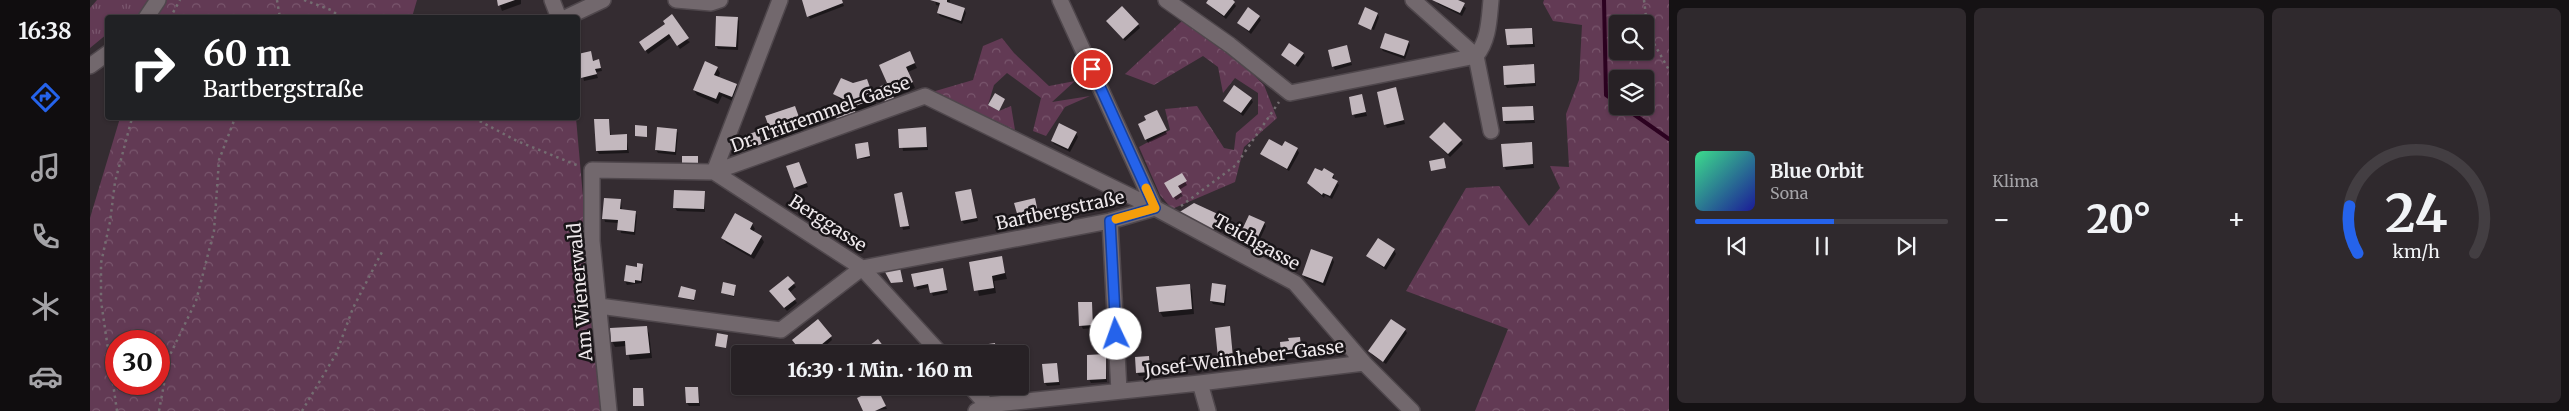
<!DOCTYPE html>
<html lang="de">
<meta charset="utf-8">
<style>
:root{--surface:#272125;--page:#2f292d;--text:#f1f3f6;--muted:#a4a3a7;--line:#433e42;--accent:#2563eb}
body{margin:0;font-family:Merriweather,serif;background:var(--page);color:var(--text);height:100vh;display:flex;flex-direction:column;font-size:19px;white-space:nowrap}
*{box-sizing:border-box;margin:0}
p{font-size:16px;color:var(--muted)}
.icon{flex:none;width:28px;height:28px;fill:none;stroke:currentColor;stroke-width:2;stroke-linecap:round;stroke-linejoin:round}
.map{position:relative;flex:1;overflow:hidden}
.panel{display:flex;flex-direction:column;gap:8px;padding:8px;background:#151214;width:900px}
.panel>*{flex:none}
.banner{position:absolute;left:15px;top:15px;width:475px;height:105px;border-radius:5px;box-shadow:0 1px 4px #0004,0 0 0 1px var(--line);background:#202124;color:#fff;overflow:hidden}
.tools{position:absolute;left:1519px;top:15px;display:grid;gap:10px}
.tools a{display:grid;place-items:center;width:45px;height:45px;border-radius:5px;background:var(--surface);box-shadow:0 1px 4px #0004,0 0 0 1px var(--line);font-size:25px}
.speed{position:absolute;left:15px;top:330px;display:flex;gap:10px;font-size:25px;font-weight:700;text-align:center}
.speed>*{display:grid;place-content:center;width:65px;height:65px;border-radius:50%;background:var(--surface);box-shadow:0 1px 4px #0004,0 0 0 1px var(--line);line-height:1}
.speed .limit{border:8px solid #d22;background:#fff;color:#111}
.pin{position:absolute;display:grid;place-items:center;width:42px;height:42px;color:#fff;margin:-21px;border:2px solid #fff;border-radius:50%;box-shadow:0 1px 5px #0007}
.me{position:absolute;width:55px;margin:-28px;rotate:357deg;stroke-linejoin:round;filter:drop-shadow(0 0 4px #0008)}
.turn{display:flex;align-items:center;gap:18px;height:105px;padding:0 15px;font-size:22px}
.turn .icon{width:65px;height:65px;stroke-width:2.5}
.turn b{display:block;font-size:35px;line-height:42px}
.big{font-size:38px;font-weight:800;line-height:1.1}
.panel .tile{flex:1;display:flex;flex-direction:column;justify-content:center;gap:8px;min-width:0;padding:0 18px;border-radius:8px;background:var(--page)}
.panel .dial{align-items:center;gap:0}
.dial svg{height:130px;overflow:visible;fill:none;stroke:var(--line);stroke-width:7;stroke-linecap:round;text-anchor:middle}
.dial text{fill:var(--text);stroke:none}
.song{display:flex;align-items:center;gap:15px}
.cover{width:60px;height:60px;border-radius:8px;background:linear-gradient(135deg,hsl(150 70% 55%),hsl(240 70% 35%))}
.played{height:5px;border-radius:2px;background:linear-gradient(90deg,var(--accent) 55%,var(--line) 55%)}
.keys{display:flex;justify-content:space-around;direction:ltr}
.heat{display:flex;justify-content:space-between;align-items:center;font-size:28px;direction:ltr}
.panel .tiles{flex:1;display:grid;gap:8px;grid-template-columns:repeat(3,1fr)}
.trip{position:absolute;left:641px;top:345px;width:298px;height:50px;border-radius:5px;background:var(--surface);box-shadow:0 1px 4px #0004,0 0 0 1px var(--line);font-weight:800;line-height:50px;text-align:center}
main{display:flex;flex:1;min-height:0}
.tab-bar{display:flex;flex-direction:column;width:90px;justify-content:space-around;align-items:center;background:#100d0f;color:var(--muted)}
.tab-bar .icon{width:35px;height:35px}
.tab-bar .active{color:var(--accent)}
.tab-bar b{font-size:22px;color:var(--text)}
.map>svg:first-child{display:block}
.grass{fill:url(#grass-tufts)}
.forest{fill:url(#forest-crowns);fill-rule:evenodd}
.shadow{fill:#0007}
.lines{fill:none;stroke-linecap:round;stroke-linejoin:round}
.stream{stroke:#2c0220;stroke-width:4}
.building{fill:#c3b8be}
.minor-casing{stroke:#4f474c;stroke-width:18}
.path{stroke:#746d71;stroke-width:2.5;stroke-dasharray:2.5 4;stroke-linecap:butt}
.minor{stroke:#72686d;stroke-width:15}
.route-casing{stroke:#184099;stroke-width:12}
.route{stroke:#2563eb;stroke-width:9}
.slow{stroke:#f59e0b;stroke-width:9}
.labels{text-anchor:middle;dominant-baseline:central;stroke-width:5;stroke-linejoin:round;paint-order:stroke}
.street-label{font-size:18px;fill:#efe9ec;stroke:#191518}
</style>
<main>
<nav class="tab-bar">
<b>16:38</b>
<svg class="icon active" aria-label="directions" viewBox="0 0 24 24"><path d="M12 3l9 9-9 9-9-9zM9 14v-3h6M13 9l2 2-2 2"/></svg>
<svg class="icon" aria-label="music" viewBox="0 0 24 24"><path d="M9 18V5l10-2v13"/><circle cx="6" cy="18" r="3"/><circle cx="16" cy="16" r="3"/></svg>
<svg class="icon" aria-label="phone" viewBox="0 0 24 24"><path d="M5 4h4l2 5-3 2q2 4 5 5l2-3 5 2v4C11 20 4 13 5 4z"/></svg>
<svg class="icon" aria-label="climate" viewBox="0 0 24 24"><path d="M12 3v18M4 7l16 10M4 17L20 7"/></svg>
<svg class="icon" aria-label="car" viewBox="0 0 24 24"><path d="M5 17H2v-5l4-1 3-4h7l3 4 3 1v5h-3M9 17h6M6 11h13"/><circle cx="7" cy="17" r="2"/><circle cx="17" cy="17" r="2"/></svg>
</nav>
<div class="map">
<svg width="1579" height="411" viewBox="0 0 1579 411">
<defs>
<pattern id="grass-tufts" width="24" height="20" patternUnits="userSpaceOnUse" patternTransform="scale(1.25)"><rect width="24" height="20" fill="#623a54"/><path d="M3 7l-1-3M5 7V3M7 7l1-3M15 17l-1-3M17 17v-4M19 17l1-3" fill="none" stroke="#79566d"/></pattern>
<pattern id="forest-crowns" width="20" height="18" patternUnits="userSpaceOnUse" patternTransform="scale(1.25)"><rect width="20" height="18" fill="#623a54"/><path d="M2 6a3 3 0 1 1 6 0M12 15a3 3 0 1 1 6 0" fill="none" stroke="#79566d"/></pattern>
</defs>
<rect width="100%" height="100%" fill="#342c31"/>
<path class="grass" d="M7,0H76L65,17L18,18L17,34L0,48V8Z"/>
<path class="forest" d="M76,0H327L322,17L65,18Z
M1454,0H1579V411H1385L1418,329L1316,291L1376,188L1409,186L1439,226L1470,188L1460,166L1479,167L1476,114L1489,80L1492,25L1463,21L1453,3ZM1528,24H1555V51H1528ZM1528,79H1555V106H1528Z
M1092,21L1147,59L1174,85L1187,118L1154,147L1145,182L1082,209L1070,195L1049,147L1080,130L1075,109L1107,106L1134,148L1144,150L1146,133L1168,114V93L1145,78L1133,93L1128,67L1113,56L1064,85L1035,74Z
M912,38L924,53L959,86L985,81L962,102L1000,96L975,107L956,136L943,131L951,98L917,73L904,85L898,105L909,111L921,106L925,130L842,92L883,80L893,46Z
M30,118H486L512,411H0V218ZM26,341H69V384H26Z"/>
<path class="shadow" d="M408,0H431V4L412,11Z
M713,0H751L754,6L720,19Z
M845,0H860L859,4L874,9L876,13L872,24L850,16L848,13L850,6L846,5Z
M1120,0H1141L1146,6L1136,19L1120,6L1118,3Z
M1346,0H1365L1376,8L1372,16L1348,4Z
M1287,14L1289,17L1284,30L1270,24V26L1269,24Z
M1169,17L1171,20L1161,34L1148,23Z
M647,18L649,21L648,50L628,49L626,46Z
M1048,24L1050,28L1035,41L1020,25Z
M576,25L600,42L590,49L582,37L558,54L551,43Z
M1442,29L1445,47L1420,48L1417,31Z
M1318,42L1320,45L1315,59L1293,51L1291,48Z
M1256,46L1262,65L1245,70L1243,66Z
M500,52L504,62L509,61L512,71L506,72L508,78L494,81L488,56Z
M1213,53L1215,57L1208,67L1193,55Z
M822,58L827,68L818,72L825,88L803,98L800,109L799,84Z
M1443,66L1446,86L1417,88L1415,85Z
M627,68L630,73L628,78L646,85L650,91L645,102L632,96L628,104L607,95L604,90Z
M777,81L786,104L765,113L751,106L753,102L745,94Z
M1306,89L1315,124L1297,128L1295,124Z
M1271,96L1277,116L1265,118L1264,115Z
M1161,99L1163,102L1153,116L1135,101Z
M1442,107L1445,123L1416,124L1414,121V108Z
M706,110L714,131L686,141L677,117Z
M1066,112L1077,134L1058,143L1049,125L1058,120Z
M519,120L521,136H536L539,153L509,154L507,151Z
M835,128L838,150L813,151L810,130Z
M586,130L588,133L586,155L568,153L566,150Z
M986,133L988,137L980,152L964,144L962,141Z
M669,135L673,148L655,154L653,151Z
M1343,140L1371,141L1373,144L1360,157Z
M778,144L780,158L769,159L768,158Z
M1441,144L1444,168L1416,170L1414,166Z
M1207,149L1209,153L1199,171L1172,154Z
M608,158V164L593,163Z
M711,167L718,187L707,190L705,187Z
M1091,175L1097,185L1089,190L1093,196L1086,200L1076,184Z
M1244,175V180L1249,185L1242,199L1235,195L1234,198L1218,183Z
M880,191L888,221L874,224L872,221Z
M614,192L615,212L587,211L585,208Z
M812,194L820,229L813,230L805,195Z
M531,201L532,211L545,212L547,215L545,235L531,233L529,223L515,222L514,218Z
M946,203L949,215L931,220L929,217Z
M1129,216L1131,219L1125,232L1091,217Z
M1174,223L1176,226L1170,239L1155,233L1153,229Z
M662,224L665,229L663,232L671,237L674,242L664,259L636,243L633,238Z
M1304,250L1306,254L1296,270L1278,256Z
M911,257L917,279L904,281L906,293L889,296L881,263Z
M1242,258L1244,262L1235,286L1215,278L1213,275Z
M552,265L554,269L552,283L537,285L535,281Z
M852,269L858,293L843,296L840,287L827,290L826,286Z
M698,277L706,287L699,293L707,303L697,311L683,295Z
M1099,285L1102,290L1104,314L1073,317L1070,312Z
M646,286L644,297L632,293Z
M1135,286L1137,290L1135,306L1123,304L1121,301Z
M605,291L604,301L589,297Z
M1002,303L1004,328L993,329L991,325Z
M1139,327L1144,360L1131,361L1126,329Z
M556,328L559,333L562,358L540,360L536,346L525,347L522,341Z
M1315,330L1317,333L1296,364L1282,355L1280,351Z
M741,337L742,340L726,354H713Z
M1210,338L1213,357L1195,359L1193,356Z
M1015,356L1017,382L1001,383L999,379Z
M1058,358L1061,375L1049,376L1047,372Z
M966,365L970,385L957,386L955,383Z
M608,388L610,406H599L597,403Z
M787,390L797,409L774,411Z"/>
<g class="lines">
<path class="stream" d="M1514,0L1516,95L1528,103
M1532,106L1579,139"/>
</g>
<path class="building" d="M407,0H425L408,6Z
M712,0H752L753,3L717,17Z
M840,0H857V2L875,8L871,21L847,13L850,3Z
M1118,0H1143L1145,2L1134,16L1116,3Z
M1342,0H1368L1375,3L1370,13Z
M1032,6L1049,24L1033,39L1016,21Z
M1158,7L1170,16L1159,31L1147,23Z
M1275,7L1288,13L1281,30L1268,24Z
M582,14L599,38L587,46L579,34L555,51L549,42L575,24L573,21Z
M626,16L648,17L646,47L625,46Z
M1442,28L1443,44L1417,45L1415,29Z
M1295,33L1319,41L1314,56L1290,48Z
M1199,43L1214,53L1205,65L1191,55Z
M1257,45L1261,62L1242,67L1238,50Z
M501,51L503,61L509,59L511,68L505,69L507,74L491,78L488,54Z
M820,51L825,63L816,67L823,82L801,92L805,100L796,104L789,87L797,83L789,65Z
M615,61L628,67L624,75L647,84L642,97L629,92L626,99L603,90Z
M1444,64L1445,83L1414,85L1413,66Z
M751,78L763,83L777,79L784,99L763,107L767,115L748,122L742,108L750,105L753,99L743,94Z
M1144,85L1162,98L1151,113L1133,101Z
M1306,87L1314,120L1294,125L1287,92Z
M905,93L915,99L909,111L898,105Z
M1272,94L1276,112L1262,115L1259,97Z
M705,106L713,128L683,138L675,116Z
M1443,106L1444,120L1413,121L1412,107Z
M1067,110L1077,130L1055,140L1048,124L1056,120L1054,116Z
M504,119H519L520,135L537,134V150L506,151Z
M1354,122L1372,140L1358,154L1339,137Z
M969,123L987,132L978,149L961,141Z
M545,125L557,126V137L545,136Z
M567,127L587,129L585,152L565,150Z
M836,127L837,147L809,148L808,129Z
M668,131L672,144L652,151L647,138Z
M1179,139L1192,146L1195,141L1208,148L1197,169L1170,154Z
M778,142L780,156L767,159L765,144Z
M1442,142L1443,164L1413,167L1411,144Z
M592,156H608V163H592Z
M1354,158L1356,168L1341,171L1339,161Z
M709,162L717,183L704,188L696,166Z
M1225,168L1232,171L1234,168L1244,174L1242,178L1248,181L1240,196L1233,193L1232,195L1217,183Z
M1092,173L1097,181L1088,186L1092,192L1083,198L1074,183Z
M881,189L887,218L871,221L865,192Z
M584,190L615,191L614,209L583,208Z
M812,192L819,226L810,227L804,194Z
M514,198L531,199L530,209L546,211L544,232L527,230L528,220L512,219Z
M945,198L948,212L928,217L924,203Z
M1104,203L1130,215L1123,230L1088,213Z
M645,213L663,223L660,229L672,236L661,255L631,238Z
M1159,215L1175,222L1168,237L1152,230Z
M1288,238L1305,249L1294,267L1276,256Z
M1221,249L1243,257L1233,283L1212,275Z
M912,256L915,273L902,276L904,288L884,291L879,262Z
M547,263L553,264L551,281L545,280V283L534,281L536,265L547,267Z
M810,268L813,282L801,283L795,272Z
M853,268L857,290L840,293L838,284L824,287L821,274Z
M698,276L705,283L698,289L706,299L694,308L679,291Z
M633,282L646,285L644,296L631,293Z
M1122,283L1136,285L1134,303L1120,301Z
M1100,284L1102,309L1069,312L1066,287Z
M591,286L606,290L604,300L588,297Z
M988,302H1002L1003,325L989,326Z
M728,319L742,336L720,354H713L702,340Z
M1301,319L1316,329L1293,362L1278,351Z
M557,326L560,353L536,355L535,341L521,342L520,328Z
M1140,326L1143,357L1128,358L1125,328Z
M627,333L638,335L636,348L625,346Z
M1210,337L1212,354L1191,356L1190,342L1199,341L1198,338Z
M788,339L799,354H779L775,349Z
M905,343L906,354H880L879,347Z
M1016,354V379L997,380V355Z
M1059,356L1060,372L1046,373L1045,357Z
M967,363L969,382L954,383L952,364Z
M595,387H608L609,403H596Z
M543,388H553L554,406H543Z
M787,388L796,406L785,411H773L767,398Z"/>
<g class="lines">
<defs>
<path id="minor" d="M462,0L469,18
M586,0L621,3L630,0
M1076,0L1140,45L1200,93L1386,56
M1323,0L1386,56
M56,18L68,0
M475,18L513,0
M1386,56L1401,131
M1386,56C1399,40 1399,20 1401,0
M0,66L18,53
M1020,221L1029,391
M509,306L691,330L772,268L624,172L690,0
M851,354L772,268L1020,221L1065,208L970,0
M1110,383L1118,411
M880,386L897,405L886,411
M519,411L502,241V170L624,172L835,96L1065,208L1205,283L1274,363L1322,411
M902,411L897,405L1110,383L1274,363"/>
</defs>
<use href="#minor" class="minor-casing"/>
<path class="path" d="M187,0L190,18
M214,0L241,10L252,18
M1554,0L1558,33L1579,70
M80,18L90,0
M384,118L427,141L489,166
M1091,206L1146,165L1189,102
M27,411L11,301V263L20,222L25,182L42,118
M69,411L79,357L106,301L124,231L129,160L145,118
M212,411L246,354L263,308L292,252"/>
<use href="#minor" class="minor"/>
</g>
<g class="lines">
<defs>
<path id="route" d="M1002,69L1065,208L1020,221L1026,334"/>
</defs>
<use href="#route" class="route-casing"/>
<use href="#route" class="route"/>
<path class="slow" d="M1026,219L1065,208L1056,188"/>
</g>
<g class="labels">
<g class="street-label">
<text transform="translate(730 114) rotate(-20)">Dr. Tritremmel-Gasse</text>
<text transform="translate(970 210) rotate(-12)">Bartbergstraße</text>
<text transform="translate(738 223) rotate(33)">Berggasse</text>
<text transform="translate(1167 242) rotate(29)">Teichgasse</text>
<text transform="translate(490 292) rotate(-95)">Am Wienerwald</text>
<text transform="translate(1154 358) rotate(-7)">Josef-Weinheber-Gasse</text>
</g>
</g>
</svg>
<div class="tools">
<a><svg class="icon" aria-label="search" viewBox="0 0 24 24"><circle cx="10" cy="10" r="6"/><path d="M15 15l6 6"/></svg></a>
<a><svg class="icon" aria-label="layers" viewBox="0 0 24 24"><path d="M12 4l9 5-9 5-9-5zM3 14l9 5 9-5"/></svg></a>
</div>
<div class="speed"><div class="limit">30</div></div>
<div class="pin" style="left:1002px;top:69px;background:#d93025"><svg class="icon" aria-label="arrive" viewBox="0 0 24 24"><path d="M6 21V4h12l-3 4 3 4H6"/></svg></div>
<svg class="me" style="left:1026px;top:334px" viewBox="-20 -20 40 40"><circle r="19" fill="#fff"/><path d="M0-13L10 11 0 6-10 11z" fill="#2563eb"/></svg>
<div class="trip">16:39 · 1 Min. · 160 m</div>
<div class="banner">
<div class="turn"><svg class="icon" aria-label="right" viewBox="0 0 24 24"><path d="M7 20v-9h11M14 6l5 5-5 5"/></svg><div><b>60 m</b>Bartbergstraße</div></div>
</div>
</div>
<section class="panel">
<div class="tiles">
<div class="tile">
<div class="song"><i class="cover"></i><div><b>Blue Orbit</b><p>Sona</p></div></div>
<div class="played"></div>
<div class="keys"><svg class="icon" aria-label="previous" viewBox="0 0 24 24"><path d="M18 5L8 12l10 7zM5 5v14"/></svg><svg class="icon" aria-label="pause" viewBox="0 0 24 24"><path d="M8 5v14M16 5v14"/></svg><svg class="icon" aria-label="next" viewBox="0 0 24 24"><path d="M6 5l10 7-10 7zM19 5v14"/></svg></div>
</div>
<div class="tile"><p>Klima</p>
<div class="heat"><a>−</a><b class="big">20°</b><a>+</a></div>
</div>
<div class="tile dial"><svg viewBox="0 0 100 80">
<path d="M14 69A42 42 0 1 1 86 69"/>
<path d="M14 69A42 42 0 0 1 9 40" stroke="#2563eb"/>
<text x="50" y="56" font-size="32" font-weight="700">24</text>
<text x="50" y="72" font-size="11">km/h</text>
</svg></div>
</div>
</section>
</main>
